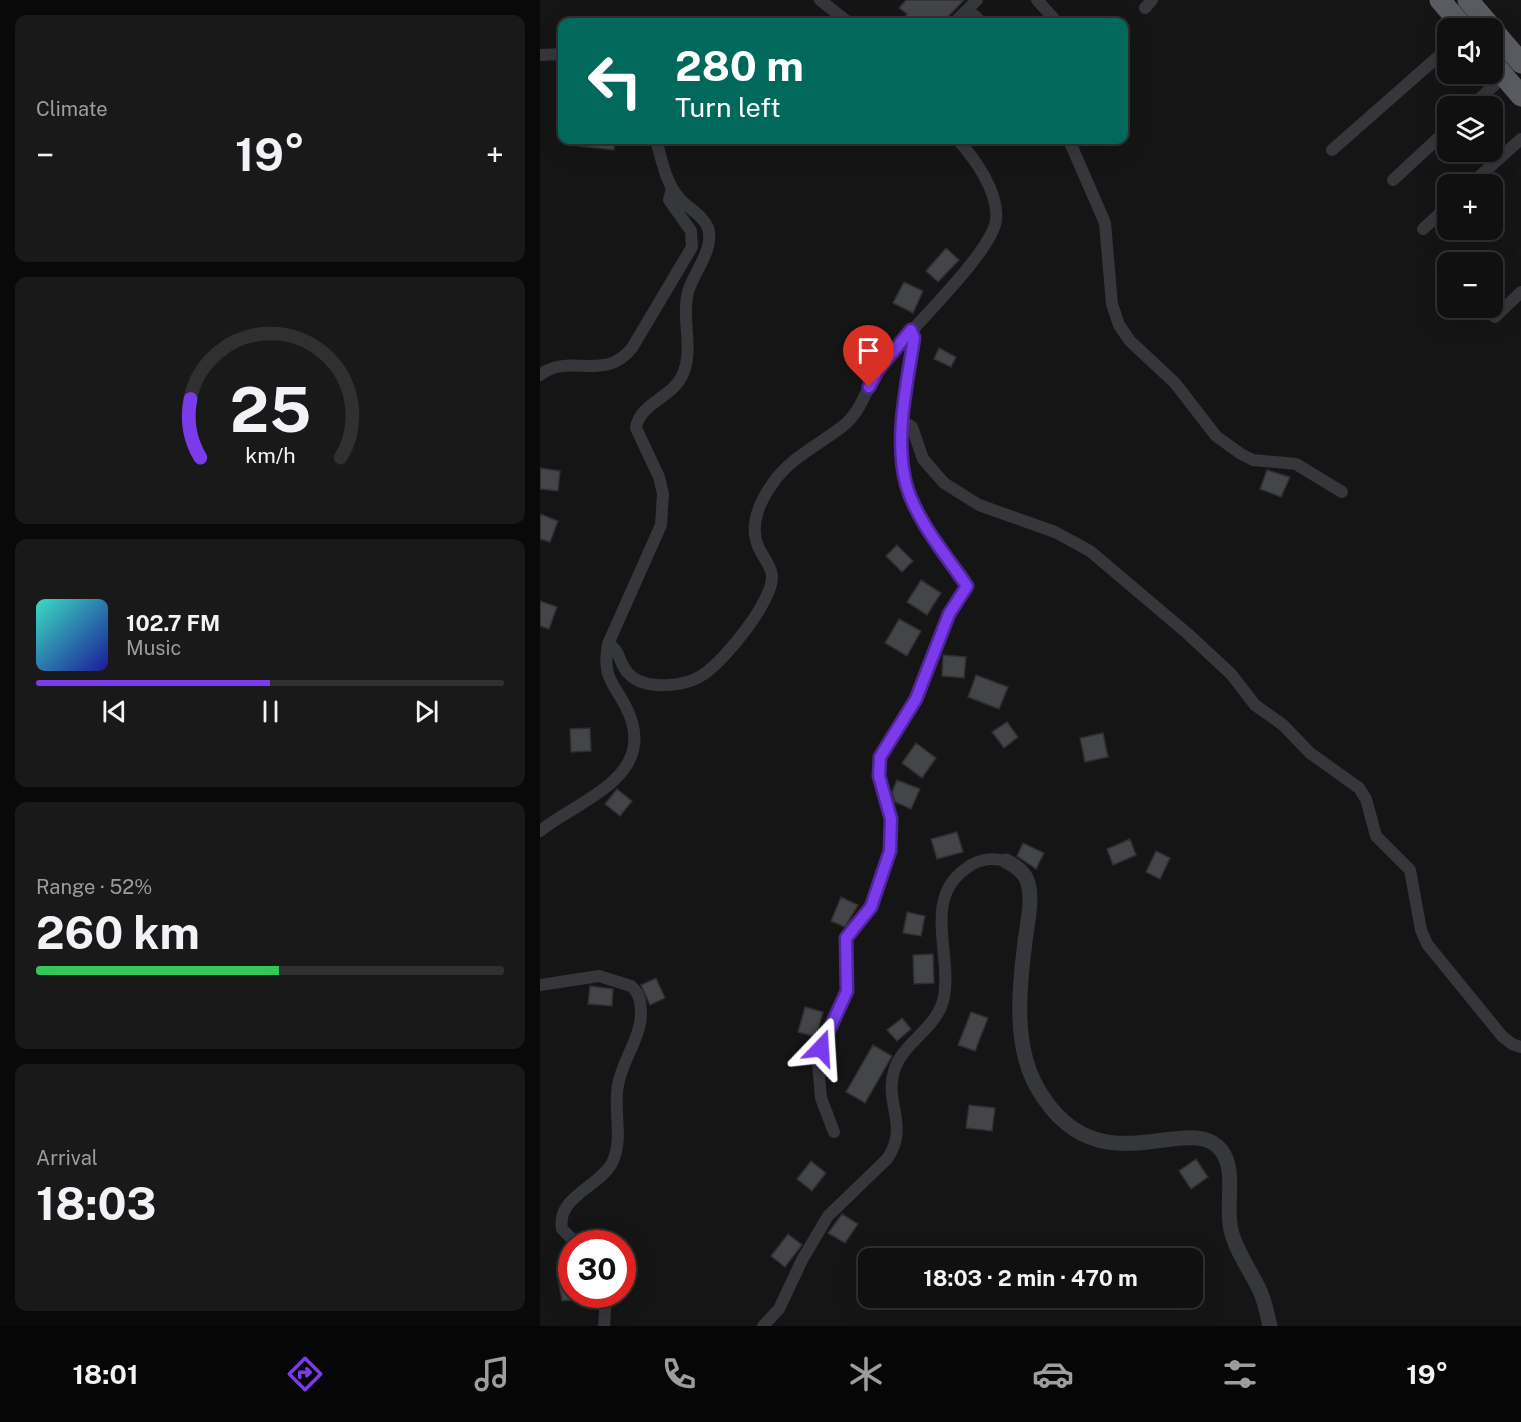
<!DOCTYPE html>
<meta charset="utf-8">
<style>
:root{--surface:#101010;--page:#191919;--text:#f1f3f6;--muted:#9c9d9f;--line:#303030;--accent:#7c3aed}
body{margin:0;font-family:"Public Sans",sans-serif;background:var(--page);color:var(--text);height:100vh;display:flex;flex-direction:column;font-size:22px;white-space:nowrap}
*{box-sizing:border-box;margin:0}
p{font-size:20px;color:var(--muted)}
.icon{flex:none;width:33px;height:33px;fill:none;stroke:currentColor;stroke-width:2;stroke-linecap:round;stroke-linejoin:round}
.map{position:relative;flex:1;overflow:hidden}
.panel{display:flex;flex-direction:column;gap:15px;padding:15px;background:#090909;width:540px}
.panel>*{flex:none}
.banner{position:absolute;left:18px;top:18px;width:570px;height:126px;border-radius:12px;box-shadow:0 6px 24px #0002,0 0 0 2px var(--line);background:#00695c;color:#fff;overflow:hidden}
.tools{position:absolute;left:897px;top:18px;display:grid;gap:12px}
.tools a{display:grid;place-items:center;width:66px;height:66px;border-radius:12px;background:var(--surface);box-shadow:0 6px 24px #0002,0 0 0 2px var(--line);font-size:30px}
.speed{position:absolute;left:18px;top:1230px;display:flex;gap:12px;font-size:30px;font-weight:700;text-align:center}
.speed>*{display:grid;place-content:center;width:78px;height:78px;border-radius:50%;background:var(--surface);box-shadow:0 6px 24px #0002,0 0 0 2px var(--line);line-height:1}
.speed .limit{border:9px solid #d22;background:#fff;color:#111}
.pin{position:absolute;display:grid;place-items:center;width:51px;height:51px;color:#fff;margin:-62px -26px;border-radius:50% 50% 50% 0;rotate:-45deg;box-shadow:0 0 6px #0007}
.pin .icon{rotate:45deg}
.me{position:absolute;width:66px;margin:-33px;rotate:20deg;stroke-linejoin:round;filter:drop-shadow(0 0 4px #0008)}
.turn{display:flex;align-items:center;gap:21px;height:126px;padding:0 18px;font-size:27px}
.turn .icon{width:78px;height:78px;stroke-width:2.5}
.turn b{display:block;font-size:42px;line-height:51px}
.big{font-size:45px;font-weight:700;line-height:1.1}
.panel .card{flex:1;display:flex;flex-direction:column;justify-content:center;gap:9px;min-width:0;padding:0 21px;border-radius:12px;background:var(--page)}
.panel .dial{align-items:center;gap:0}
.dial svg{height:156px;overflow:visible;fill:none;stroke:var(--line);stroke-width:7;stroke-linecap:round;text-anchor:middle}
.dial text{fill:var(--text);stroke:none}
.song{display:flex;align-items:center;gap:18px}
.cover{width:72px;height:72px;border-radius:9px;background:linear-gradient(135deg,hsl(170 70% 55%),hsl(240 70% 35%))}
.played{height:6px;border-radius:3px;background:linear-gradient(90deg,var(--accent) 50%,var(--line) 50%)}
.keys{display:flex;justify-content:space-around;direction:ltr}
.heat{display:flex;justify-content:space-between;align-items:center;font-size:33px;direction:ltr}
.charge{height:9px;border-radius:4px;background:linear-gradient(90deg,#34c759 52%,var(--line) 0)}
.trip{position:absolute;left:318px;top:1248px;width:345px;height:60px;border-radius:12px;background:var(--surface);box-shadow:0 6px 24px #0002,0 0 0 2px var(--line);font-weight:700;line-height:60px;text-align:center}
.menu{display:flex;height:96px;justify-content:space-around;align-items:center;background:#060606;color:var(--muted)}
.menu .icon{width:42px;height:42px}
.menu .on{color:var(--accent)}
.menu b{font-size:27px;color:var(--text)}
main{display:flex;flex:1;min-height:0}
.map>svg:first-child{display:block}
.building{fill:#444549;stroke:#2f2f32;stroke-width:1.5}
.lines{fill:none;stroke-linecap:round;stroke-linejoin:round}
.minor{stroke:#36373b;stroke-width:12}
.tertiary{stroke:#36373b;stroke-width:15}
.trunk{stroke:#5a5c62;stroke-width:21}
.route-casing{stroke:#51269a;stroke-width:15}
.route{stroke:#7c3aed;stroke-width:10}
</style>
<main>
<section class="panel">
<div class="card"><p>Climate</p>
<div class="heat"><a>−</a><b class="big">19°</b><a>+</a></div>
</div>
<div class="card dial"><svg viewBox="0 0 100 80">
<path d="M14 69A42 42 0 1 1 86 69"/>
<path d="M14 69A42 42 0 0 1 9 39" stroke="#7c3aed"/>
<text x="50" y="56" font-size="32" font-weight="700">25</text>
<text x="50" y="72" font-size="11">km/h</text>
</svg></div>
<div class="card">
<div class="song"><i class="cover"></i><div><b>102.7 FM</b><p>Music</p></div></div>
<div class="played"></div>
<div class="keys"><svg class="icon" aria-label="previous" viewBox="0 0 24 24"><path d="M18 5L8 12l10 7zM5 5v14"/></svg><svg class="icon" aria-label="pause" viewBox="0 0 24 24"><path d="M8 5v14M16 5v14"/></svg><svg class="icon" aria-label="next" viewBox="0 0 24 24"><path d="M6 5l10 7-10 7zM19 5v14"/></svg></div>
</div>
<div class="card"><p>Range · 52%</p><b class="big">260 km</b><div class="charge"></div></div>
<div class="card"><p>Arrival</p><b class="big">18:03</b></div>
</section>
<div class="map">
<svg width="981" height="1326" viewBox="0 0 981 1326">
<rect width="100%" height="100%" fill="#151516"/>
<path class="building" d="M366,0H424L403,22H361L367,14L359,8Z
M40,140H75L74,150L39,146Z
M406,248L419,260L398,282L386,271Z
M364,282L383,291L373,313L353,303Z
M399,348L416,357L411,367L394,359Z
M0,468L20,471L18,491L0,489Z
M727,470L750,477L741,497L720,489Z
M0,514L18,521L10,542L0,539Z
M357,545L373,561L362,572L346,556Z
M381,580L401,593L387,615L367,602Z
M0,601L17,607L9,629L0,626Z
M359,619L381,631L367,656L345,643Z
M403,655L426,657L424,678L402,676Z
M436,675L468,687L459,709L428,697Z
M467,722L478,737L464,748L452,732Z
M50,728L51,751L31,752L30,729Z
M563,733L568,757L545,762L540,738Z
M376,743L396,758L382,778L362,763Z
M357,780L380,789L371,809L355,802L352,792Z
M77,789L92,801L80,816L65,804Z
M417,832L423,852L397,859L391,839Z
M590,839L596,855L573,865L567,849Z
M483,843L504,853L496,869L477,856Z
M616,851L630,858L620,879L606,872Z
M301,897L318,905L305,927L291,921Z
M367,912L385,916L381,936L363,933Z
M393,954L394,983L374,984L373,955Z
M116,978L125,998L110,1005L101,985Z
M50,986L73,989L72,1006L48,1004Z
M265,1007L283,1012L276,1037L258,1032Z
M431,1012L448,1018L435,1051L418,1045Z
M362,1018L371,1029L357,1041L347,1030Z
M333,1045L352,1056L325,1103L306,1092Z
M429,1105L455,1108L452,1131L426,1128Z
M656,1159L668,1177L651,1189L639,1171Z
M271,1161L286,1173L272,1191L257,1179Z
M302,1214L318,1224L305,1243L288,1233Z
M248,1234L262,1245L245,1267L231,1256Z
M32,1270V1300L22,1301L17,1273Z"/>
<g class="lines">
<path class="minor" d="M280,0L308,22
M497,0L517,22
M605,8L612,0
M428,9L441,22
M415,22L437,0
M0,55L22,54
M932,106L964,76
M529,140L565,223L572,304L579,325L590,341L635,383L676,436L701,454L713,460L756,464L802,492
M792,150L908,48
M853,180L908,129
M931,184L981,139
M883,229L908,206
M955,317L981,292
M0,375C29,352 64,383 92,348L152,247L151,231L129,200L132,188
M362,421L372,427L383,459L404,483L439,505L515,532L550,551L648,634L691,674L715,705L743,725L770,753L819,788L826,799L836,836L870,870L881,930L887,944L962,1036L972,1044L981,1047
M68,644C80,649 79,664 88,673C104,691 146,687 164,674C185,660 234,600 232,575C230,564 222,556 218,546C209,524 220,501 233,483C251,457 279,445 303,426C322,411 326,388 339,369C363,335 452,254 456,220C459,192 435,159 418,140
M0,831C40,799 121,776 86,707C72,681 62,676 68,644L121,525L123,494L119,477L96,428C100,402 133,398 143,374C154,348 141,319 148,292C153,273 175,249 168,228C163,215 149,209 140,199C125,182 122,160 116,140
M0,985L59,976L91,986C100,994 101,1003 101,1015C100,1039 82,1061 78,1085C73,1110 84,1139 72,1163C59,1187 16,1197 22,1229L37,1244
M294,1132L281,1098L278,1063L286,1034L307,991V938L331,907L350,851L351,819L339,776L340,757L376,699L409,613L427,586C406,555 376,520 366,484C353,437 367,385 374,338L371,330
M64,1326L66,1294
M223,1326L239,1309L262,1260L288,1216L347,1159C370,1126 344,1104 354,1071C363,1041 399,1028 404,996C412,955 383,901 424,870C437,859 450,857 466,861"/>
<path class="tertiary" d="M466,861C476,866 485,872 488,883C493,901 487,924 485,942C479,988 473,1047 498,1089C558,1192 648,1109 681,1150C697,1170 685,1205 691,1230C696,1252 711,1271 720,1291C725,1302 727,1314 730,1326"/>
<path class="trunk" d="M900,0L924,28
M928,0L952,28
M952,29L981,63
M952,62L981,96"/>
</g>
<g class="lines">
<defs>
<path id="route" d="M281,1048L307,991L306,938L331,907L350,851L351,819L339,776L340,757L376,699L409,614L427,586C406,555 376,520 366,484C354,437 367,385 374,338L371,330L338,370L329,387"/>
</defs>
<use href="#route" class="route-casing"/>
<use href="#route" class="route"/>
</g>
</svg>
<div class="tools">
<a><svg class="icon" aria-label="sound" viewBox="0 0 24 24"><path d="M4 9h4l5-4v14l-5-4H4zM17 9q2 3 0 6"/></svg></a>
<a><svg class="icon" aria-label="layers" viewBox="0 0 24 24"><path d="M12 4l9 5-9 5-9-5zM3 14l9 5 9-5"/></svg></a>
<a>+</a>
<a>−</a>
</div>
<div class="speed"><div class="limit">30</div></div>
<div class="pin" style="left:329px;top:387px;background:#d93025"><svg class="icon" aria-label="arrive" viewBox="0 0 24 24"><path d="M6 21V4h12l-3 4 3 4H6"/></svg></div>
<svg class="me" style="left:281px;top:1048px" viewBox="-20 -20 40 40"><path d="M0-17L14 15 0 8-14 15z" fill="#7c3aed" stroke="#fff" stroke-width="4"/></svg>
<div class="trip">18:03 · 2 min · 470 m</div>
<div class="banner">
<div class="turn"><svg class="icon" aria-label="left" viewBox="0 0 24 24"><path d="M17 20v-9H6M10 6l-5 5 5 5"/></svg><div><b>280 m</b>Turn left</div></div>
</div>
</div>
</main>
<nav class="menu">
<b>18:01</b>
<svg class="icon on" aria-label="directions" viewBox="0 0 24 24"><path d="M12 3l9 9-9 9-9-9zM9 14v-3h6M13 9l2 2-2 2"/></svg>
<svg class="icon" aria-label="music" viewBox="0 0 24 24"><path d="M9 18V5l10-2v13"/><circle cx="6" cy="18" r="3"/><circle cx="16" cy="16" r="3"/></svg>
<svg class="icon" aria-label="phone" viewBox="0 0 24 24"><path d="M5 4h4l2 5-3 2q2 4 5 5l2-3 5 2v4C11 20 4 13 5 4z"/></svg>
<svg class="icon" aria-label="climate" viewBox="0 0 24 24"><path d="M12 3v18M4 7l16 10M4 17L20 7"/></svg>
<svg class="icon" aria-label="car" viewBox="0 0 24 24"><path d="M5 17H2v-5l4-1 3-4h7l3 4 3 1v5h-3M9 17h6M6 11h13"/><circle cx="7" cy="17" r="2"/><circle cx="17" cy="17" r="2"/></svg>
<svg class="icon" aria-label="filters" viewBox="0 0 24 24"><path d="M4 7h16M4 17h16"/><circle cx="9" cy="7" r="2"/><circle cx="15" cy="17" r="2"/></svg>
<b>19°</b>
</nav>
